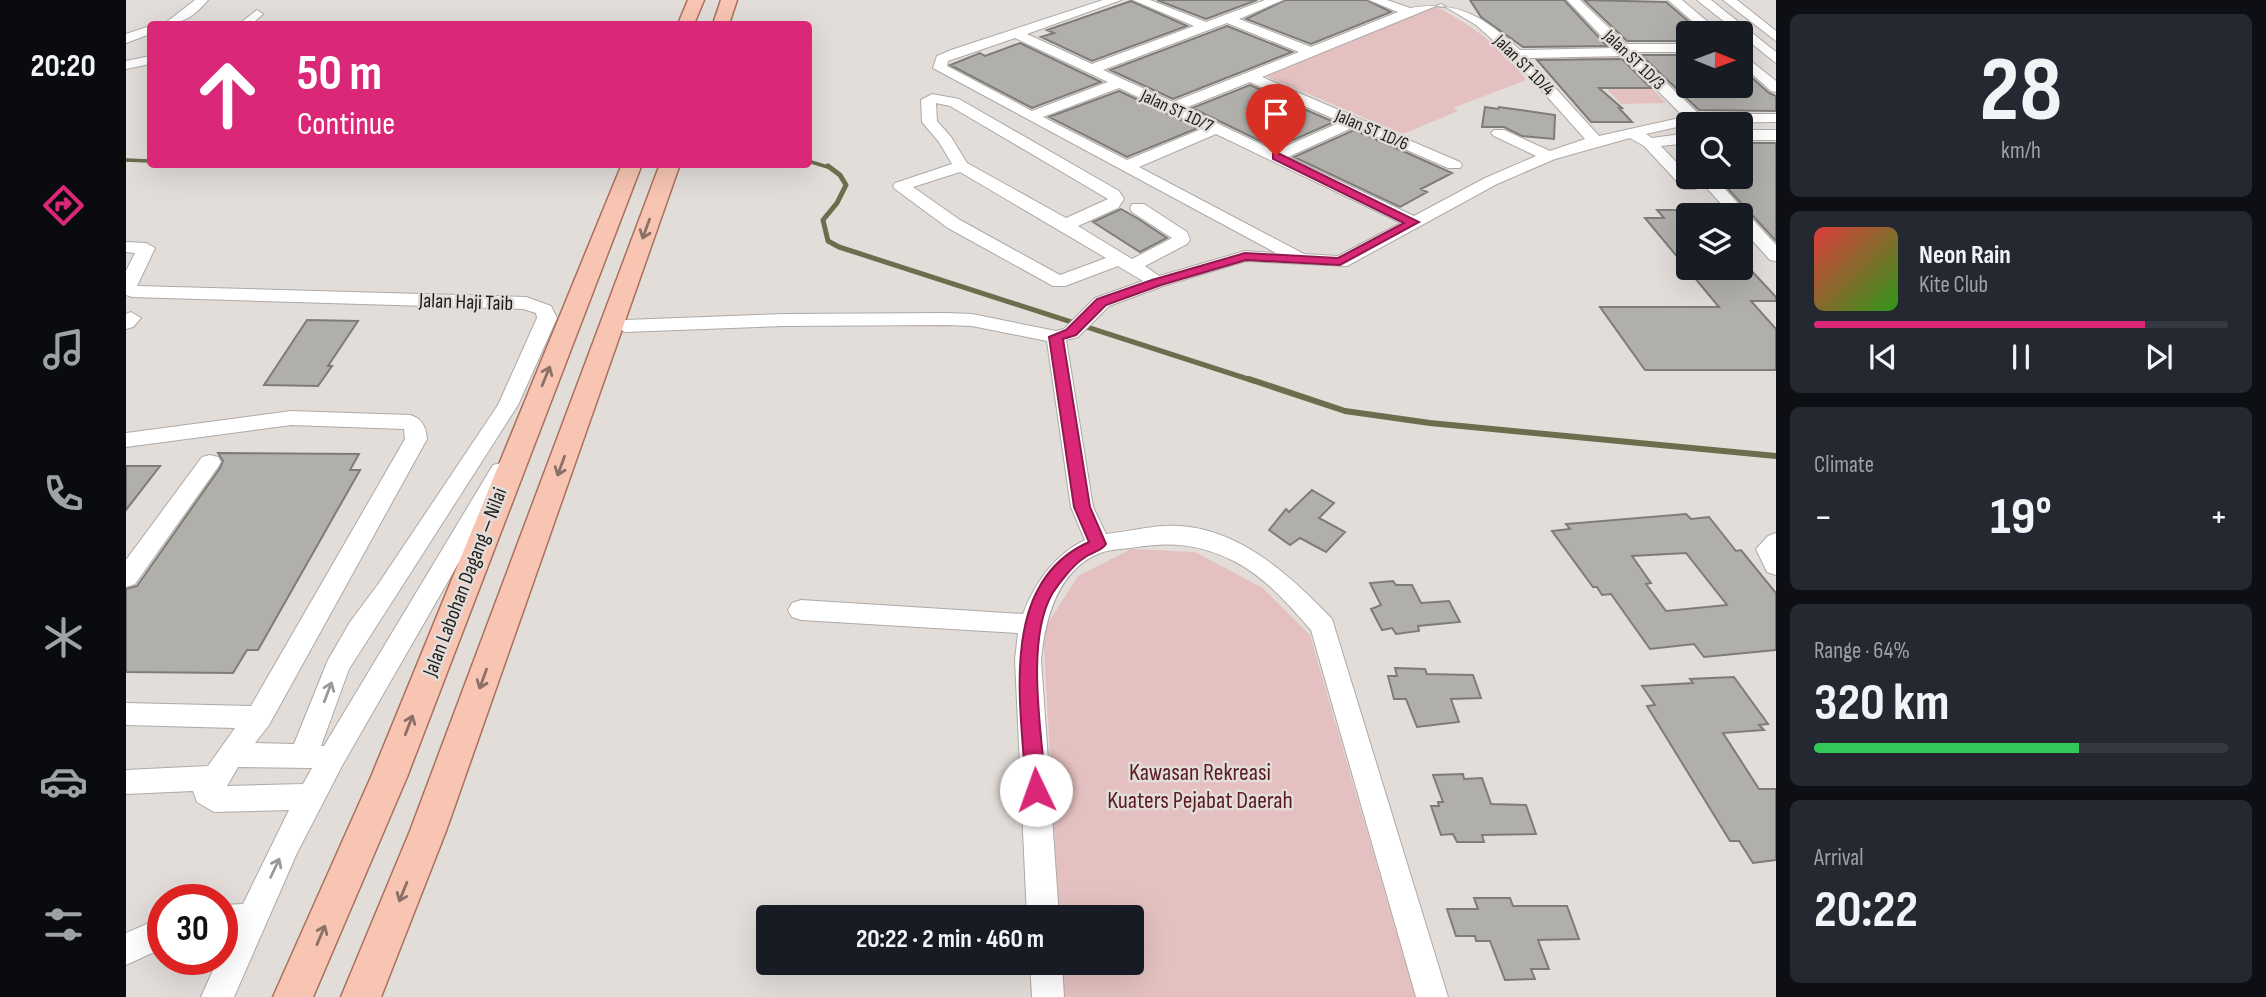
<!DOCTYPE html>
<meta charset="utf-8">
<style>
:root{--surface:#171b24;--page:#242831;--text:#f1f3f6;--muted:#9ea1a6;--line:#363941;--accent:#db2777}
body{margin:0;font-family:"Sofia Sans Condensed",sans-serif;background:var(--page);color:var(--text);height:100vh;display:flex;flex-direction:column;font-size:26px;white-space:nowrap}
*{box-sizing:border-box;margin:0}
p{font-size:23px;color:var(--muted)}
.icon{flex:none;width:38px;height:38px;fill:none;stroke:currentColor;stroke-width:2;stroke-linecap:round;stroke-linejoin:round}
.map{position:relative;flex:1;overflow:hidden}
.side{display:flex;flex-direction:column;gap:14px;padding:14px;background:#0d0f14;width:490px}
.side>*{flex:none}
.hud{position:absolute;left:21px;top:21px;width:665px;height:147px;border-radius:7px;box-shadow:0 7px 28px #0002;background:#db2777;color:#fff;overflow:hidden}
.needle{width:46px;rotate:91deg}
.tools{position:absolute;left:1550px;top:21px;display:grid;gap:14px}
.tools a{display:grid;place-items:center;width:77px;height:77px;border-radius:7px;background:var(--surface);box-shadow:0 7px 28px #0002;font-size:35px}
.speed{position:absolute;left:21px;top:884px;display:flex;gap:14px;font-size:35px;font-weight:700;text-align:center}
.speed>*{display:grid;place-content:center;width:91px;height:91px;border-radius:50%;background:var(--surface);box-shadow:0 7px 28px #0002;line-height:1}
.speed .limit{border:10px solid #d22;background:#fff;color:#111}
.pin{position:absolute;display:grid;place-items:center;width:60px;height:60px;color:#fff;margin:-72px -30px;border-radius:50% 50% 50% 0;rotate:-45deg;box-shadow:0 0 7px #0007}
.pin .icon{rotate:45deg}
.me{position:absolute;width:77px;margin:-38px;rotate:357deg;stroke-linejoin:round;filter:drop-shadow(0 0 5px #0008)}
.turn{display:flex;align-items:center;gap:24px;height:147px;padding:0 35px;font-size:32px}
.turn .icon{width:91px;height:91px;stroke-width:2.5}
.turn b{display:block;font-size:49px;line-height:60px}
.big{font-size:52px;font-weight:700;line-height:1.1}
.side .tile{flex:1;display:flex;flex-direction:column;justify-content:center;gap:10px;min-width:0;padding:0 24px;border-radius:10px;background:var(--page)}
.side .dial{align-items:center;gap:0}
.dial b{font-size:91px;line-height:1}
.song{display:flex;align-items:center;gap:21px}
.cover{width:84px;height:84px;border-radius:10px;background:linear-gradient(135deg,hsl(0 70% 55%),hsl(110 70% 35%))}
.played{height:7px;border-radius:4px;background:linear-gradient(90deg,var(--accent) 80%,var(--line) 80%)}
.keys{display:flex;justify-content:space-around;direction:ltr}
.heat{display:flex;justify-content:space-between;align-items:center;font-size:38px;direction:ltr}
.charge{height:10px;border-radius:5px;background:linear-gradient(90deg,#34c759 64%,var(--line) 0)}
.trip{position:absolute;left:630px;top:905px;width:388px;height:70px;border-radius:7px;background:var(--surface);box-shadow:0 7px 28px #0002;font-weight:700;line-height:70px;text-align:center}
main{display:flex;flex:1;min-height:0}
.tab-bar{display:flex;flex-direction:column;width:126px;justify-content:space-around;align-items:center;background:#090b0e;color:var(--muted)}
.tab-bar .icon{width:49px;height:49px}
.tab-bar .on{color:var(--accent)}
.tab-bar b{font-size:32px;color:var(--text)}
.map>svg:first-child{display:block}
.green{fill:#e4c1c0}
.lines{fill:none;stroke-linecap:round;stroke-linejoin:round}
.stream-far2{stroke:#6d6c4d;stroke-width:3.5}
.stream-far1{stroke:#6d6c4d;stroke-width:5}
.stream{stroke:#6d6c4d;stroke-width:6}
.building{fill:#b1afaa;stroke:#7e7c78;stroke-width:2;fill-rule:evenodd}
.minor-casing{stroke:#aea9a6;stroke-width:2}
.major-casing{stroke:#a8705c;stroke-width:3}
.minor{fill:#fff;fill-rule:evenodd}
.major{fill:#f7c5b2;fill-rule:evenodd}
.oneway{stroke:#8a7066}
.oneway2{stroke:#9a9998}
.route{fill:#db2777;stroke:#8e194d;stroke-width:2}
.labels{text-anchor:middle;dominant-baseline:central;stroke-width:5;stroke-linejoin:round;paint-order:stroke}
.far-street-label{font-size:18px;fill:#1e1c1b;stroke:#e2ddd9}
.street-label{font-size:21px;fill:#1e1c1b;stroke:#e2ddd9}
.near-park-label{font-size:24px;fill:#591b20;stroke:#e2ddd9}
</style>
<main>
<nav class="tab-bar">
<b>20:20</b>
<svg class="icon on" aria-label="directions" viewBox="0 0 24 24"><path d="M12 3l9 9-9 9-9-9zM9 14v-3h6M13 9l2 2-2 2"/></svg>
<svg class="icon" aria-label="music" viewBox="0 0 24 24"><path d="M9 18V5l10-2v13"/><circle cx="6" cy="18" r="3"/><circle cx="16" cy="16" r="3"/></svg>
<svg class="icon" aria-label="phone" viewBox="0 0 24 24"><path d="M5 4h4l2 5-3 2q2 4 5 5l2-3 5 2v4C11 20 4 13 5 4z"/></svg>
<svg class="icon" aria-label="climate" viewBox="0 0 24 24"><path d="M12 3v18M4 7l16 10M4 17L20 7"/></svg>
<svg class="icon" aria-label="car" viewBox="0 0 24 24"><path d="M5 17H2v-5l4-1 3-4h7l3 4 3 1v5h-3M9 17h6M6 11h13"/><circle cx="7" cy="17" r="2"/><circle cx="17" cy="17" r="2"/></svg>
<svg class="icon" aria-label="filters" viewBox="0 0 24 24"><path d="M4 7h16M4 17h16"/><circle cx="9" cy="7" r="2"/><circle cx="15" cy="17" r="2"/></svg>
</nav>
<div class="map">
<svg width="1650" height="997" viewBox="0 0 1650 997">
<rect width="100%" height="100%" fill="#e2ddd9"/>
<path class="green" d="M1309,6C1346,26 1375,45 1400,80L1327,108L1332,111L1277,134L1140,76Z
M1492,54L1540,103L1495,104L1449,55Z
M1005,549L1069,552L1137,588L1184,635L1289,997H938L936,963L1006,962V917H933L917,631L952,576Z"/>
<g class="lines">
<path class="stream-far2" d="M0,160L24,161
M682,161L705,168"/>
<path class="stream-far1" d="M702,166L714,175L720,185L711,203L697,220L702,241L713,247L1128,381"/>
<path class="stream" d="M1123,379L1219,411L1304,423L1650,456"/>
</g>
<path class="building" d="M1031,0H1131L1080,19Z
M1159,0H1241L1265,12L1185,44L1120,19Z
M1344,0H1438L1481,46L1397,47L1355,17Z
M1458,0L1540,2L1575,32H1563V41H1501Z
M1005,1L1061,26L966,61L915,37L928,33L921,30Z
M1101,26L1166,52L1047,99L984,70Z
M894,43L975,82L906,108L824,65L854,53L859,56Z
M1515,55H1563V86H1615V68L1643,93L1650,96V111L1573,110Z
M1496,59L1525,88H1473L1496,108H1493L1506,122H1465L1411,60Z
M1124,85L1171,106L1208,122L1149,148L1066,108Z
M993,91L1072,128L1001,157L923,117Z
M1359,107L1372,109L1373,107L1429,115L1428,139L1396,136L1378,127H1356Z
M1228,130L1279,152L1326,173L1295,189L1301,192L1274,207L1168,157Z
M1615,143H1650V241L1591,177H1615Z
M995,209L1011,218L1041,238L1014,252L967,222Z
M1531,210H1563V268H1623L1650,297V301H1625L1650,329V370H1519L1474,307H1593L1519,218H1538Z
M181,320L232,321L202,366H206L192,386L138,385Z
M92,453L233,454L224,470H234L132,650H121L107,673L0,672V589L11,586L94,468L97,461Z
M0,466H34L0,510Z
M1186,490L1208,503L1193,518L1219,532L1200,552L1174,538L1164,545L1143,530L1160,509L1163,512Z
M1560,514L1565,519L1583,517L1610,551L1615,550L1650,593V650L1578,657L1568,644L1524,649L1485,594L1476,595L1471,587H1467L1426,531L1444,529L1440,524ZM1560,553L1601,605L1540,611L1520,584L1525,583L1506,556Z
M1267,581L1270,585H1286L1295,603L1323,601L1334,622L1292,626L1293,631L1270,634L1266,628L1256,630L1245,609L1255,605L1244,583Z
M1269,668L1299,669L1301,674L1347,675L1355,698L1325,699L1333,722L1291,727L1280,699H1268L1262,676H1271Z
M1608,677L1642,724L1633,725L1638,730L1597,733L1633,789H1650V860L1627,863L1613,841H1604L1521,706L1529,705L1516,686L1567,683L1564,679Z
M1337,774L1338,779L1356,778L1365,804L1400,805L1410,834L1356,835L1358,842H1331L1327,834L1315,835L1305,806H1313L1312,802H1317L1307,775Z
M1348,898H1384L1387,906H1441L1453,939L1412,940L1423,969H1405L1409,979L1379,980L1364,941H1350L1349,936H1330L1321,909H1352Z"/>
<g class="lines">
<defs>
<path id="minor" d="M69,0H82C69,15 58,24 38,24Z
M977,0H995L901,34L966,64L1068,26L1007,0H1024L1080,22L1139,0H1157L1113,19L1185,47L1272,12L1243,0H1261L1284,8C1334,0 1358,18 1394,50L1487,48L1441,0H1454L1500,44H1563V52H1508L1573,114H1650V122L1569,123L1520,134L1526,138L1563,133V143L1535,146L1570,183L1572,186L1570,189H1558L1518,146L1504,138L1429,159L1371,184L1221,266L1120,261L1037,286L983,306L952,337L940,340L967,507L980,534C999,532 1019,527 1038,526C1107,522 1162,573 1206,619L1322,997H1290L1185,630C1163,605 1140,578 1110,562C1077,545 1047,541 1011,547C999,549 985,549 974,553C931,570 919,619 915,660L933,917H901L889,660L892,633L675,620L666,617L662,610L666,603L675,600L897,614C909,583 928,555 959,540L945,507L921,341L846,326L821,325L658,326L499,332L489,326L499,320L658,314L821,313L846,314L930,331L938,329L969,298L1017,281L992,266L939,286H927L822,228L769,189L767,186L769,183L826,164L813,142L796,122L795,100L806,94L833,99L993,191L998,199L992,208L952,226L1006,259L1046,238L1006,212L1004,208L1006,204H1018L1061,232L1064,240L1061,244L1019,266L1033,276L1119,251L1150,253L807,68L811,56L825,50ZM1315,4L1350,25L1386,57L1459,139L1424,151L1378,130H1368L1365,133L1368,136L1410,156L1359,178L1288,216L1162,157L1228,127L1322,168H1334L1336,165L1334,162L1136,77ZM1101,23L1173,52L1047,102L977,70ZM889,38L982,82L906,111L821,66L822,61ZM1497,56L1558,117L1473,136L1402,58ZM1124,82L1215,122L1149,151L1059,108ZM993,88L1078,128L1001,160L917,117ZM810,103L824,106L982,199L940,218L841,163L825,137L811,121ZM1090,134L1275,223L1212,256L1178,254L1013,167ZM834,172L980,258L934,275L834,220L787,187Z
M1542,0H1556L1595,33H1580Z
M1571,0H1585L1650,52V63Z
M1597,0H1611L1650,31V41Z
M131,10L137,14L126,24H113Z
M24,26V34L0,43V34Z
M1615,53L1650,81V92L1645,91L1615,64Z
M24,56V64L0,69V61Z
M1615,130H1650V140H1615Z
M1571,177H1588L1650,245V261L1644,260L1615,228V215H1605Z
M0,242L20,243L29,248L11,286L400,297L425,306L431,318L392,405L223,669L195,746H198L367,465L375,463L383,465L386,470L217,764L171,853L108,997H75L92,959H96V949L103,935H96V905L117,904L163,810L88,812L71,802L67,791L0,794V770L82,766L109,728L0,725V703L125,706L279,439L278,429L165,425L0,447V433L165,411L284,415C296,418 300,427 301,439L143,725L129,743L168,744L202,660L224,622L253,583L372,405L411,318L410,313L397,309L6,297L0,295V271L9,253L0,252ZM112,767L186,768L177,784L101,786Z
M5,312L15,318L7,327L0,329V314Z
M84,455L92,457L95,462L92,467L9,584L0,587V560L76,457Z
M1650,533V575L1641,572L1630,549L1642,536Z
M37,917V948L0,965V933Z
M904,962H936L938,997H906Z"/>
<path id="major" d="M562,0H578L568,24H552Z
M595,0H611L603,24H587Z
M496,164H516L281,777L187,997H147L245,777Z
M534,164H554L320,831L255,997H215L284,831Z"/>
</defs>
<use href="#minor" class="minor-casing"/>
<use href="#major" class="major-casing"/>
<use href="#minor" class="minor"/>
<use href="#major" class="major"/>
</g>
<defs><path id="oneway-shaft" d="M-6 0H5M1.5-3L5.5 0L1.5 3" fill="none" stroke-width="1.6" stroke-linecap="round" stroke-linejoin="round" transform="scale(1.75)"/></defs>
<g class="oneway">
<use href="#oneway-shaft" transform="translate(520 229) rotate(110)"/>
<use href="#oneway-shaft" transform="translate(420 376) rotate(-68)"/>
<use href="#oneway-shaft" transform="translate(435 466) rotate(110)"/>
<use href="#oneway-shaft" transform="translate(357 679) rotate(110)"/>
<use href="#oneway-shaft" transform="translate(283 725) rotate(-69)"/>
<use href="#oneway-shaft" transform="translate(277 892) rotate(112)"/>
<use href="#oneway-shaft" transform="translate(195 935) rotate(-67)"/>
</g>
<g class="oneway2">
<use href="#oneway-shaft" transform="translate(202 692) rotate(-69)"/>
<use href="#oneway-shaft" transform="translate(149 868) rotate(-65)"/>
</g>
<path class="route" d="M1147,154H1154L1293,222L1214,265L1120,260L1035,285L980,305L950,335L937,339L964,507L980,544C975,552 965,552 958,558C947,565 933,583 926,594C899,642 916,735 920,790L917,796L910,799L903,796L900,790C896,709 870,583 963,542L948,507L923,337L940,330L971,299L1026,280L1119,253L1212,258L1278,223L1147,159Z"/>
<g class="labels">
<g class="far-street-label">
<text transform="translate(1508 60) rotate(44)">Jalan ST 1D/3</text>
<text transform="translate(1398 65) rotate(45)">Jalan ST 1D/4</text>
<text transform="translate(1051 111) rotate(25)">Jalan ST 1D/7</text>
<text transform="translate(1246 130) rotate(23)">Jalan ST 1D/6</text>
</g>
<g class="street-label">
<text transform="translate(340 302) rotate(2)">Jalan Haji Taib</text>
<text transform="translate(339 582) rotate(-69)">Jalan Labohan Dagang ‒ Nilai</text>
</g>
<g class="near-park-label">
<text x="1074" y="772">Kawasan Rekreasi<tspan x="1074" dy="28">Kuaters Pejabat Daerah</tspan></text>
</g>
</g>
</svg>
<div class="tools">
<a><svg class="needle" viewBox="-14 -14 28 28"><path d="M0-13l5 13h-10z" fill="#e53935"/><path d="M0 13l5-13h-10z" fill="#9ea1a6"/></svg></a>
<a><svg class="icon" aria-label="search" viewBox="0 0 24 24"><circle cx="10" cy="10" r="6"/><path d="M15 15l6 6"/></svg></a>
<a><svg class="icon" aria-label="layers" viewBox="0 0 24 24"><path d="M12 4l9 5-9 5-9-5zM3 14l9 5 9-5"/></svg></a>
</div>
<div class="speed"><div class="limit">30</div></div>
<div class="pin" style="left:1150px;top:156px;background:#d93025"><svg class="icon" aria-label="arrive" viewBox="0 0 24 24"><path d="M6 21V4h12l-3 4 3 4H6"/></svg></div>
<svg class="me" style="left:910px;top:790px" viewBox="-20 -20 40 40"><circle r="19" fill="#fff"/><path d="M0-13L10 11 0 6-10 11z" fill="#db2777"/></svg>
<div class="trip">20:22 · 2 min · 460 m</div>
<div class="hud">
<div class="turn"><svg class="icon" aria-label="ahead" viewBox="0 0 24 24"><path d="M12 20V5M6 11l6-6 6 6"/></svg><div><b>50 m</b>Continue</div></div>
</div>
</div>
<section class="side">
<div class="tile dial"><b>28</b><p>km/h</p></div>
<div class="tile">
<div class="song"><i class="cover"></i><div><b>Neon Rain</b><p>Kite Club</p></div></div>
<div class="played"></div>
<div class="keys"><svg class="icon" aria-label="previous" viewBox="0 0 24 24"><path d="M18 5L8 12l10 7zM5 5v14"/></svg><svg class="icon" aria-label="pause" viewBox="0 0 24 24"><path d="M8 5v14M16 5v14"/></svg><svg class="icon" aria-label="next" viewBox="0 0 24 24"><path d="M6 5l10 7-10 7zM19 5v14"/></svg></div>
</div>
<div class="tile"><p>Climate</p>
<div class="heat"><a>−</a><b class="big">19°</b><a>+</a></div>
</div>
<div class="tile"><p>Range · 64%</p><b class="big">320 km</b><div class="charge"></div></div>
<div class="tile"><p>Arrival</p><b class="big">20:22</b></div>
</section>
</main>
